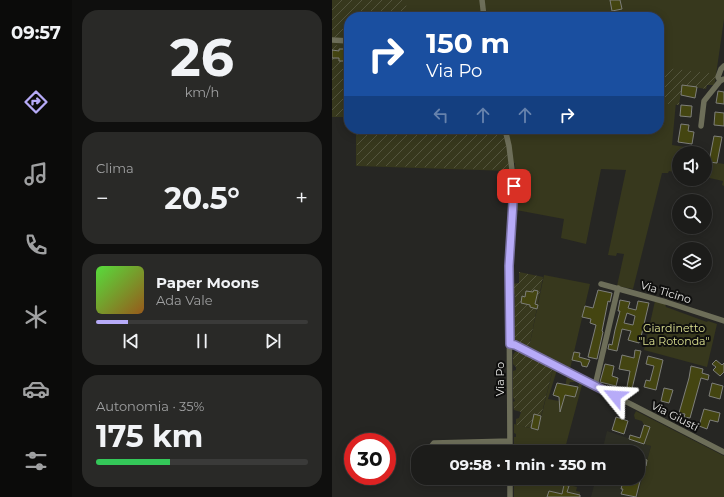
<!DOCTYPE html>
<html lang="it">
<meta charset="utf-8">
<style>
:root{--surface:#1c1c1a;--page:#292927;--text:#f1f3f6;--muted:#a0a1a2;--line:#3a3a39;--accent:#b7abf8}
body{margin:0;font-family:Montserrat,sans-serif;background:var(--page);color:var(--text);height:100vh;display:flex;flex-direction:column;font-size:15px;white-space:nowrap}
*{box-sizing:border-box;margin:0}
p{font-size:13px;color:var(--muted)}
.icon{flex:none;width:22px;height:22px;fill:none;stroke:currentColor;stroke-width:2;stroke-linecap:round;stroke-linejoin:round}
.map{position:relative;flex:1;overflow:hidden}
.sheet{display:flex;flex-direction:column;gap:10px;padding:10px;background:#0f0f0e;width:260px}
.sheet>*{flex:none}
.top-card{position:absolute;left:12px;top:12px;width:320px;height:122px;border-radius:16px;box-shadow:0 2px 10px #0003,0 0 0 1px var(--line);background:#1a4fa0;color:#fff;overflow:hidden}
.fabs{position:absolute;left:340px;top:146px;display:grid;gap:8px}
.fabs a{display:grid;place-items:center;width:40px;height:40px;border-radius:50%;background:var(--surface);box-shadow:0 2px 10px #0003,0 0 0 1px var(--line);font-size:20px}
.speed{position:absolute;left:12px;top:433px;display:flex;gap:8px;font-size:20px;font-weight:700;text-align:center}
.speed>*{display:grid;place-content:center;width:52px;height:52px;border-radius:50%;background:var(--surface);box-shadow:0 2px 10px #0003,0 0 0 1px var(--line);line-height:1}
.speed .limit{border:6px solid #d22;background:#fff;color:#111}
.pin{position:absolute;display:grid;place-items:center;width:34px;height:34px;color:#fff;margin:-17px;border-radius:8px;box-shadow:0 2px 6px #0006}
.me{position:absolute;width:44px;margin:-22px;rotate:297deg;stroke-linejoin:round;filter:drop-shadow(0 0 3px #0008)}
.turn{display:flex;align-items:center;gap:14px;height:84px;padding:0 16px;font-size:18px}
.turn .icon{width:52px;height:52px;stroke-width:2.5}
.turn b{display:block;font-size:28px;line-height:34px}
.lanes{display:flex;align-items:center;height:38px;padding:0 16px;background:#0003;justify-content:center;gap:20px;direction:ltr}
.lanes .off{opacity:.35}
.big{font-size:30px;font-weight:700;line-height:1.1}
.sheet .widget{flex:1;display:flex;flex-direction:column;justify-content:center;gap:6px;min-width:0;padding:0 14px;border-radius:16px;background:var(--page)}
.sheet .dial{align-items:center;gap:0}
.dial b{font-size:52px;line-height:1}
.song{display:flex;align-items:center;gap:12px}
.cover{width:48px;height:48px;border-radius:6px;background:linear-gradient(135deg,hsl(110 70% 55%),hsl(30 70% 35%))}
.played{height:4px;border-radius:2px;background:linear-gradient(90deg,var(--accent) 15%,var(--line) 15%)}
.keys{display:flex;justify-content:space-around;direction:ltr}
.heat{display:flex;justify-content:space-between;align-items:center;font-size:22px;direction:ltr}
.charge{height:6px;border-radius:3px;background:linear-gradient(90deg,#34c759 35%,var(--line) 0)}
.trip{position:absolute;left:79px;top:445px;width:234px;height:40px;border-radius:16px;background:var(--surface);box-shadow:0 2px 10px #0003,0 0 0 1px var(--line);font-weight:700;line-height:40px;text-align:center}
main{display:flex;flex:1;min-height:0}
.menu{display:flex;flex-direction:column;width:72px;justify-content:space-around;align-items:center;background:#0b0b0a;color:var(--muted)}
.menu .icon{width:28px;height:28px}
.menu .current{color:var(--accent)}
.menu b{font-size:18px;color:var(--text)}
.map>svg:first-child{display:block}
.built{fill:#2d2e24}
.green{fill:#37381d}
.garden{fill:url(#garden-furrows)}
.building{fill:#444511;stroke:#7e7f7a;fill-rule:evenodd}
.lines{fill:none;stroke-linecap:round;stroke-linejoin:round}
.minor{stroke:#6d6e59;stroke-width:5.5}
.route-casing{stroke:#776fa1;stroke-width:10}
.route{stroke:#b7abf8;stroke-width:7}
.labels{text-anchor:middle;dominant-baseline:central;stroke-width:4;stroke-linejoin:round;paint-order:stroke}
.street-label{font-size:11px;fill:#e7e7e5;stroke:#0f0f0e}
.park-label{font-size:11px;fill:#dce090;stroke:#0f0f0e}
</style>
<main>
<nav class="menu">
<b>09:57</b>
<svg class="icon current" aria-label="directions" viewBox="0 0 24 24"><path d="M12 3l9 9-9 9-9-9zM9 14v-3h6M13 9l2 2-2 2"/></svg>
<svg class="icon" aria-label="music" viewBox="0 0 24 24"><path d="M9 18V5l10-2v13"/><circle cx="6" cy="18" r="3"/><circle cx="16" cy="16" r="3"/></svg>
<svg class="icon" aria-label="phone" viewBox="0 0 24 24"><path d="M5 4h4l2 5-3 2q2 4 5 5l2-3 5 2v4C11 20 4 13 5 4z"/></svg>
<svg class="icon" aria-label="climate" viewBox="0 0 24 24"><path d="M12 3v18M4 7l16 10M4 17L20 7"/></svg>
<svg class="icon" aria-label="car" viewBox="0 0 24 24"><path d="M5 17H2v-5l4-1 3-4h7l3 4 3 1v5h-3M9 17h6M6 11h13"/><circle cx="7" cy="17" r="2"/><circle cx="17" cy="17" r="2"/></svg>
<svg class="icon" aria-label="filters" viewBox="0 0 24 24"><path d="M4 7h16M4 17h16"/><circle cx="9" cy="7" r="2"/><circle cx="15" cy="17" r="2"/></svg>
</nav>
<section class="sheet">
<div class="widget dial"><b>26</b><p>km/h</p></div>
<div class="widget"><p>Clima</p>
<div class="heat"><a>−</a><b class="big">20.5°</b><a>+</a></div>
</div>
<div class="widget">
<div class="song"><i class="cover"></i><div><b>Paper Moons</b><p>Ada Vale</p></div></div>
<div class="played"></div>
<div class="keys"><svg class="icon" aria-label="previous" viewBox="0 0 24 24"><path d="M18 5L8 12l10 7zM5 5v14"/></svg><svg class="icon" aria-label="pause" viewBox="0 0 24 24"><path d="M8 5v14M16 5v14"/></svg><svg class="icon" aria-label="next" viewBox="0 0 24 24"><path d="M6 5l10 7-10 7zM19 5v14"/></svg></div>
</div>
<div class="widget"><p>Autonomia · 35%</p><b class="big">175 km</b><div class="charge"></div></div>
</section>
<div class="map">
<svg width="392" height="497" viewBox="0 0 392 497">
<defs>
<pattern id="garden-furrows" width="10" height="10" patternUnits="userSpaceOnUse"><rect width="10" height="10" fill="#37381d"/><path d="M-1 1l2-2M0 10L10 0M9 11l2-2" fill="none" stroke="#54553e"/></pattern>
</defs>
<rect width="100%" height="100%" fill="#262623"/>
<path class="built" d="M275,431L319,446L305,497H259L264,478H306V452H270Z"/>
<path class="green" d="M0,0H392V19L383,82L381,85L346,80L340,145L367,149V153H347V173L337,171L336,173H330L301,289L285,286L292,254L285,253L284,256L276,255L294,170L269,169L254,244L229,238L232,219L184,210L183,163H180V171L24,166V129H327V17H17V117H0Z
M373,161L392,164V186L390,185L391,181L373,177Z
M212,275L258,284L238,369L234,365L232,366L217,359V356L213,355H211L197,348Z
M323,301L333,304L334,307L375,322L376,321L385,324L375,367L312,350Z
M221,369L225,370L216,399L227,401V405H230L235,376L246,382H238L234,395L243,397L247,383L250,385L232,452H182V437H184V434L182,433V424L206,430Z
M304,411L392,456V497H305L319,446L312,444L318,427L312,425L310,421L303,419L302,415Z
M182,478H239L237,485L245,487L244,491L248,492V495L235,492L237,486L232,485L229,497H182Z"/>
<path class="garden" d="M0,0H74L75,17H17V39L0,38Z
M0,45L17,46V117L0,116Z
M327,67L384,74L382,85H375L374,89L350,85L347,105L327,103Z
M25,129H77V135H82V129H171L175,146L178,170L25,165Z
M187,272L211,277L197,348L185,342L183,340V294H181L180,284L187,283Z
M187,351L221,369L209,416L206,415L205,420L201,419L199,428L184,425V419L187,418L189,412L182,410L181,402L183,401L181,397V371L184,370V367L181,364V355L183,352Z"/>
<path class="building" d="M278,0H288L290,9L280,11Z
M7,49H15V61H7V58H0V50L7,51Z
M350,85L365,87L363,98L349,95Z
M386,91L392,92V104L384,103Z
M349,105L360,106L359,117L348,116Z
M383,112L392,113V126L382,125Z
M349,124L357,125L356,131L362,132L360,144L346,142Z
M382,136L390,137L385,163L377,162Z
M202,290L206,291L203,304L206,305L205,309L198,307V305L189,303L190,296L193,297L194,291L201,292Z
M266,290L280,293L278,302L276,301L270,331L271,332L265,359L256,357L264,325L258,323L259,319L250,317L253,306L261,308Z
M288,300L298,302L296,308L304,310L306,301L317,303L309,337H308L307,343L296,340L299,331L290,329L285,351L276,349L277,344L280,345L283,330L288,311H286ZM295,313L303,316L301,325L292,323Z
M303,350L309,351L299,393L294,392L298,371L287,369L290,355L302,358Z
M242,352L248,353L247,357L258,360L255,367L250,366L249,362L240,360Z
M316,356L331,360L324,390L312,387L314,380L318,381L322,366L314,364Z
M384,360L390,365L392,363V372L388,376L381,370L384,367L380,364Z
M273,364L282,366L280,376L286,378L284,386L268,382Z
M359,366L371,369L370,373L377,375L376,380L369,378L358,418L352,417L353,414L347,413L357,378Z
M225,383L246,387L243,397L233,395L228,412L227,397L221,395Z
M380,383L391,386L388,399L377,396Z
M332,388L341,390L337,403L329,401Z
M372,409L388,413L386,422L378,420L375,429L367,426Z
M202,414L209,416L206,430L199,428Z
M284,417L296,421L292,434L280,430Z
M312,425L318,427L312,444L297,439L298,435L308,438Z
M306,457L315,460L314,466L312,465L304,497L289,494L291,489H289L292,478H306Z
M232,485L237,486L235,492L248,495V497H215L217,491L230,494Z"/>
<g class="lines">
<path class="minor" d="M150,0L152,17
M0,40L17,41
M392,66L389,69L386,77L388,81L392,79
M369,126L372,101L388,81
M173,129L177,146L182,186L177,287L178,452
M269,284L334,302L392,321
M178,344L190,348L392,452
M263,386L286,288
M95,452L102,443L178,441
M178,478V497"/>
</g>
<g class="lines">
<defs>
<path id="route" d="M182,186L177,266L178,344L183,345L283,396"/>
</defs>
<use href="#route" class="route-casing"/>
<use href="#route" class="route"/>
</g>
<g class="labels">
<g class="street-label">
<text transform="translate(334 292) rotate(17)">Via Ticino</text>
<text transform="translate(168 379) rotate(-90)">Via Po</text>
<text transform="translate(343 416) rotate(27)">Via Giusti</text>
</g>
<g class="park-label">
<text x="342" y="328">Giardinetto<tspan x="342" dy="13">"La Rotonda"</tspan></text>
</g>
</g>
</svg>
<div class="fabs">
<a><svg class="icon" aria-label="sound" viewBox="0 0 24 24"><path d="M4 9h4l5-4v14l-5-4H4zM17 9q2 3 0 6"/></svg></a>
<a><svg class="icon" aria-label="search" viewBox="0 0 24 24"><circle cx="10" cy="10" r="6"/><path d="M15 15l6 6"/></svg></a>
<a><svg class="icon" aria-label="layers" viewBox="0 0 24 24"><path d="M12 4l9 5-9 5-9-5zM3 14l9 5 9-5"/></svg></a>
</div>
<div class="speed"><div class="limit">30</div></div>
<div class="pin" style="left:182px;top:186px;background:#d93025"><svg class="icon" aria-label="arrive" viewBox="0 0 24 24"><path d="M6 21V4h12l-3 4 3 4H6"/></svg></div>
<svg class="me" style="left:283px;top:396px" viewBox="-20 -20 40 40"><path d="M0-17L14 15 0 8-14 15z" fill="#b7abf8" stroke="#fff" stroke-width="4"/></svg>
<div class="trip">09:58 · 1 min · 350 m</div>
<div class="top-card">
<div class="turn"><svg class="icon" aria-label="right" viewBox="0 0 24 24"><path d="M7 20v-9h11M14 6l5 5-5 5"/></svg><div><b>150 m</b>Via Po</div></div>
<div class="lanes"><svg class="icon off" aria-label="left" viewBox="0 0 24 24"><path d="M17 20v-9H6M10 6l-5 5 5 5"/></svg><svg class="icon off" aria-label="ahead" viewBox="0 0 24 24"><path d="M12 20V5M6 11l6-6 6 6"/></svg><svg class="icon off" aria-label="ahead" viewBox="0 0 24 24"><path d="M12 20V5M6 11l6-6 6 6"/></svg><svg class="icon" aria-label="right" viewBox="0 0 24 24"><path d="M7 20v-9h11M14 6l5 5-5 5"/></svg></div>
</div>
</div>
</main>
